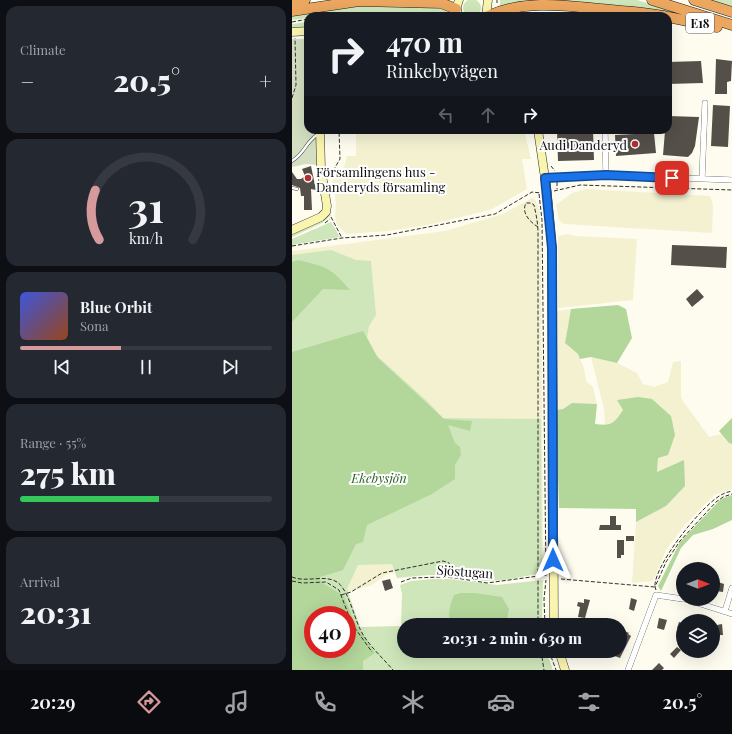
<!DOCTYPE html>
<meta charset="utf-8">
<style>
:root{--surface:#171b24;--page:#242831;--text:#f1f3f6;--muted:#9ea1a6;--line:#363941;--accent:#d69a9c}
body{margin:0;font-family:"Playfair Display",serif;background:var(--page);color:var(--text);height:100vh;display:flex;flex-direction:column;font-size:15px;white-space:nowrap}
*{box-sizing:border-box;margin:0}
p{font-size:13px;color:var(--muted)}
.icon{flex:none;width:22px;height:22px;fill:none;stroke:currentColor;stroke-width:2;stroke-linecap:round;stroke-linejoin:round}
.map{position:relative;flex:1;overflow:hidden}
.panel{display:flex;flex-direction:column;gap:6px;padding:6px;background:#0d0f14;width:292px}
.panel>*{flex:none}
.top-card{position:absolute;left:12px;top:12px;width:368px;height:122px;border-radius:12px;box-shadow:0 4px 16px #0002;background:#171b24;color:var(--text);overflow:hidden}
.needle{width:26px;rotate:90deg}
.buttons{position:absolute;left:384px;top:562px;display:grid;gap:8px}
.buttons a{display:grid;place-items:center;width:44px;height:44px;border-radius:50%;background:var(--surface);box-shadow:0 4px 16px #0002;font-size:20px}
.speed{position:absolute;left:12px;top:606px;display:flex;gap:8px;font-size:20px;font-weight:700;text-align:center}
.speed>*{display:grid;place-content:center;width:52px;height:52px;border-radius:50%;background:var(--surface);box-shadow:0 4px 16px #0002;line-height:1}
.speed .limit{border:6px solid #d22;background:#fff;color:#111}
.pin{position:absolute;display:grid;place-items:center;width:34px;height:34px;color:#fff;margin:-17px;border-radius:8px;box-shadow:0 2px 6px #0006}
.me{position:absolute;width:44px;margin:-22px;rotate:0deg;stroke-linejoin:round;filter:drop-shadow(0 0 3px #0008)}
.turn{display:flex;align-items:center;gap:14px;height:84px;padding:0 16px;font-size:18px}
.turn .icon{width:52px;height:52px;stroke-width:2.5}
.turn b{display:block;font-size:28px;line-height:34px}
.lanes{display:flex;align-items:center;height:38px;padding:0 16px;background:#0003;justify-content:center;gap:20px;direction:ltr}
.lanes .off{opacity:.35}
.big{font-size:30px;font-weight:800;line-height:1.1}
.panel .widget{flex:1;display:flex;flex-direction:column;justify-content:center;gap:6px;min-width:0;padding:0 14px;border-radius:12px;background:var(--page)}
.panel .dial{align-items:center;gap:0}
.dial svg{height:104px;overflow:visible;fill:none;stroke:var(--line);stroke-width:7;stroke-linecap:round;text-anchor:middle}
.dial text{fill:var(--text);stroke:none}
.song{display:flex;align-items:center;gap:12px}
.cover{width:48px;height:48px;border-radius:6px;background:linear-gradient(135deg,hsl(230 70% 55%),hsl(20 70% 35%))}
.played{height:4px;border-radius:2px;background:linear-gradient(90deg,var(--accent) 40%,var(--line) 40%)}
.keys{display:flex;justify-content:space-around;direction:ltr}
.heat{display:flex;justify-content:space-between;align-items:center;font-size:22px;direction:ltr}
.charge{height:6px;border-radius:3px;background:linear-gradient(90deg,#34c759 55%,var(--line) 0)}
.trip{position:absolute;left:105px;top:618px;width:230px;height:40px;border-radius:20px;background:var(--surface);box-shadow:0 4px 16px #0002;font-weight:800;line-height:40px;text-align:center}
.tabs{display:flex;height:64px;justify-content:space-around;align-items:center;background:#090b0e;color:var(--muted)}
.tabs .icon{width:28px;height:28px}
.tabs .on{color:var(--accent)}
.tabs b{font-size:18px;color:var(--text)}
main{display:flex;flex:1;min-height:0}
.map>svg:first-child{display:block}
.farmland{fill:#f3f1d0}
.green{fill:#cfe6ba;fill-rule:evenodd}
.forest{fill:#b3d69b;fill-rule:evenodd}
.cemetery{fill:#d4dfc1}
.building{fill:#554f4a}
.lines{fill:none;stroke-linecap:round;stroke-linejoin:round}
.lane-casing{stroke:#404040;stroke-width:3.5}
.street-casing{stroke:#404040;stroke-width:6}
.secondary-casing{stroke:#2f2f2f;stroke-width:9}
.highway-casing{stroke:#1e1e1e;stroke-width:11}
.path{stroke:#2f2f2f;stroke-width:1;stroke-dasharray:4 2;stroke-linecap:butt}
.lane{stroke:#fff;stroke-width:2.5}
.street{stroke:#fff;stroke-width:5.5}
.secondary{stroke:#faf5ae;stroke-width:8}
.highway{stroke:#eba65f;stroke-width:10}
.route-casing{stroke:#114b97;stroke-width:10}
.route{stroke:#1a73e8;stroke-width:7}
.poi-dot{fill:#b52e2e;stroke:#fff;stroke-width:1.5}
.labels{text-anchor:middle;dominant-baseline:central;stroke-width:4;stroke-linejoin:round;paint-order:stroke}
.shield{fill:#fff;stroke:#565656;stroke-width:1}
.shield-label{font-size:12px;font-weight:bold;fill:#0d0d0d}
.poi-label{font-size:13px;fill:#0d0d0d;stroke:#fff;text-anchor:end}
.park-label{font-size:13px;font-style:italic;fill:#2c6122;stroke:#fff}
.street-label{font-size:13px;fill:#0d0d0d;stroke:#fff}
</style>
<main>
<section class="panel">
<div class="widget"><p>Climate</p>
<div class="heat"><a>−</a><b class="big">20.5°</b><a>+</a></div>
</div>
<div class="widget dial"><svg viewBox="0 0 100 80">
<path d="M14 69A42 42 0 1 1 86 69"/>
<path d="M14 69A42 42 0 0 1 11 31" stroke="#d69a9c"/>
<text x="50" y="56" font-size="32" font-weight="700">31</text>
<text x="50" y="72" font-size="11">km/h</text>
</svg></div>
<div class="widget">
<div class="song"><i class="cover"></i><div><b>Blue Orbit</b><p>Sona</p></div></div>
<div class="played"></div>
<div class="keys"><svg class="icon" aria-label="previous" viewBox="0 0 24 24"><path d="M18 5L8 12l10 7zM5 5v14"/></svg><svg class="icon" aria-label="pause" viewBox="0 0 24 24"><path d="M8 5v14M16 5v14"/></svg><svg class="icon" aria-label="next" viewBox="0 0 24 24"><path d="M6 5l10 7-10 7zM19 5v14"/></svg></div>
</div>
<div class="widget"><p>Range · 55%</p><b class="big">275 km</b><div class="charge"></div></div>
<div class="widget"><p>Arrival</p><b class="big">20:31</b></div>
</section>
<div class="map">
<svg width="440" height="670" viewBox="0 0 440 670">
<rect width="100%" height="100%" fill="#fefcef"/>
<path class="farmland" d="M64,130H232L239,159H230L235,189L198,210L136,225L96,231L54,234L45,225L43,217L44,203L40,181L52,167L55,156H64Z
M295,189L418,196L421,205L420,233L272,224L267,220L264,205L280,193Z
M240,198L243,199L248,212L249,239L251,572L135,570L134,576L125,575L122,566L94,575L78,586L47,594L152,419L0,322V251L153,231L211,214Z
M276,234L282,236L345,239L341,300L266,308V236Z
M279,309L273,343L286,354L292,368L294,381L301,387L305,404L280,403L271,409L264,410L265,311Z
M299,357L325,363L345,373L351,384L362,387L376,382L381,362L389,361V398L417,437L430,434L437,443L440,444V489L422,495L393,525L375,548L361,581L340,583L344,522L374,506L392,461L365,473L366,458L346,397L326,400L331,410L324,422L313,425L312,409Z"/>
<path class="green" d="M171 8a9 9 0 1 1 18 0a9 9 0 1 1-18 0Z
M208,0H345L392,14L391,15L259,1L223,2L208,6Z
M417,0H440V7Z
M61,6H131L157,10L162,16H16V18L0,20V16L33,9Z
M16,22V28L0,29V24Z
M39,209V215L30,223L0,237V233L37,215Z
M39,222L48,237L0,245V239Z
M39,250L64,260L79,261L84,315L77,326L75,337L84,355L136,402L151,418L249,419L250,573L213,580L194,581L155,575H135L105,578L100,564L66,565L55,589L68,627L109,626L110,594L108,585L119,581L140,579H158L205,585L251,580L250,625H112V651H254L261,670H0V255ZM21,615H55V649H21Z"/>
<path class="forest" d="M6,260C35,267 38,267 58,290L31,289L0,322V262Z
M326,305L334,309L340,338L325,363L299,357L288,359L286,354L273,343L279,309Z
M71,331L86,358L152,419L180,421L178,431L156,425L163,443L168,447L169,455L163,465V479L140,494L75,525L71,542L64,544L51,570L28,577L29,582L52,596L62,622L83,653L71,661V670H0V352ZM21,615H55V649H21Z
M346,397L360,399L379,416L383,435L376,455L366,458L365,472L392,460L393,486L374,506L344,522V509L267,508L264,410L271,409L280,403L305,404L303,424C319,426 322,424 331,410L325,400Z
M440,418V444L437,443L427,431Z
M440,495V520L421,529L401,535L389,548L369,591L366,586L388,542L429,499Z
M169,593H183L210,597L217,609L214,625H159C155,614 158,605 162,595Z"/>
<path class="cemetery" d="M0,39H13L16,46V130H24L26,165L14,164L0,167Z"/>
<path class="building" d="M424,59L440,61L439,81L435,82V94H423Z
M409,61L411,83L376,84V62Z
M421,105L438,106L436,147L419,146Z
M376,116L407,117L403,146L400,153L396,157L371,155L373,131L376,130Z
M265,130H301L302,160L266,161Z
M362,133L364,153L324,156L323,135Z
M19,166L24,190L19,189L20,210H12V196H9L8,188L0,185V172L5,179H9L13,176L10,169Z
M380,245L435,247L434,268L379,265Z
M405,289L412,297L400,307L394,299Z
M318,516H324V525H329V530H307L308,525H318Z
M334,536H342V541H334Z
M325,540H332V555H329V558H325Z
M386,576L391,577V587L384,585Z
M98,579L101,588L93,591L90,581Z
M426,582L432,584L431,592L424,591Z
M339,598L345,600L342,611L337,609Z
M292,599L298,600L293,618L286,617L288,607L285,606L286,602L292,603Z
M367,618L375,620L372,630L365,628Z
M387,622L391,623V630L385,628Z
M430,624L431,635H426L425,625Z
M328,629L337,633L336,634L339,636L328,658L320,655L322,651H328Z
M385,647L389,650L382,658L378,654Z
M367,663L372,668L370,670H360Z"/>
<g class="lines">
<defs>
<path id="lane" d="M0,161C14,152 12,144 26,134
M0,188L5,189"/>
<path id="street" d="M313,130L314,175
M253,178L314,175L440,180
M410,179L413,103
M393,599L440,614
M433,611L440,588
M336,670L364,595L391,599"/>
<path id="secondary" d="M167,0L164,9L167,16
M194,16L196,0
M0,32L16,31
M246,130L255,192L260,248L262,625
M0,230L29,217L34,212L35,206L29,169L28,130
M267,651L273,670"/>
<path id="highway" d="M360,0L440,25
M402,0L440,12
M0,5L13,0
M0,11L67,1L149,3L164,9
M196,16C231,0 270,5 308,9C329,11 351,12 372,16
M376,17L425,27"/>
</defs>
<use href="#lane" class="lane-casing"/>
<use href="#street" class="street-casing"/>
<use href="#secondary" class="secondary-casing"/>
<use href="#highway" class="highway-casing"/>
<path class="path" d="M205,0V3
M0,22L16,19
M0,98L4,85L3,38
M259,166L263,171
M38,176L48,159L47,130
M265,182V189
M262,191L288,185L440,190
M247,194L250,220L254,577
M39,217L50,238
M33,223L38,219
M246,227C238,222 229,213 234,203H239L242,205C244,214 246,223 246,233V625
M0,246L50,238L95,235L203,214L240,192L249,193
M0,577C14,583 32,574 45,582C56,589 62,617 68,629C75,644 90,657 101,670
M269,579L363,587C361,566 412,502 431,494C434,492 437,492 440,491
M0,581L10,583L34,582L47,590L60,624L80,652
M109,582L120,578L150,577L164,578L195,583L254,575
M364,590L363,587L374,562L388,541L424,502L431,497L440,494
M49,595L59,592L90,573L151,561L157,563L169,578
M253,625L252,599L254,580
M249,651L252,670
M257,651L264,670"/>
<use href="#lane" class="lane"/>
<use href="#street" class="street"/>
<use href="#secondary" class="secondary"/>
<use href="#highway" class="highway"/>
</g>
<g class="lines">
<defs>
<path id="route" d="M261,560L260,248L253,178L314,175L380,178"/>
</defs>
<use href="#route" class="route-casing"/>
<use href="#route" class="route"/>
</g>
<g class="poi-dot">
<circle cx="343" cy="144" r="4"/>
<circle cx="16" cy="178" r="4"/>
</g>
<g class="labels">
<rect class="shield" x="394" y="13" width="28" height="20" rx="3"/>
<g class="shield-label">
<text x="408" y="23">E18</text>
</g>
<g class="poi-label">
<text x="335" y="144">Audi Danderyd</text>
<text x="24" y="171" text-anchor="start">Församlingens hus -<tspan x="24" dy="15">Danderyds församling</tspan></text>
</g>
<g class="park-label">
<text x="87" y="477">Ekebysjön</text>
</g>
<g class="street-label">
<text transform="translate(173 571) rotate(4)">Sjöstugan</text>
</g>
</g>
</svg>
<div class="buttons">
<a><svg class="needle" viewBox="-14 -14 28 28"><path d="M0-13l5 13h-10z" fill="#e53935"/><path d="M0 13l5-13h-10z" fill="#9ea1a6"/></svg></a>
<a><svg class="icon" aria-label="layers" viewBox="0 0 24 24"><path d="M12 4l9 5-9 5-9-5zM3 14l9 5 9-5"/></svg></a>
</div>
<div class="speed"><div class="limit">40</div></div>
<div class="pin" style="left:380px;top:178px;background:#d93025"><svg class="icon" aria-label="arrive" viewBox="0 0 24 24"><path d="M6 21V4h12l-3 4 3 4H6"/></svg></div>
<svg class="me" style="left:261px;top:560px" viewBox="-20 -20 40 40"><path d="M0-17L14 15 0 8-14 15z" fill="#1a73e8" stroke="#fff" stroke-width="4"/></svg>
<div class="trip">20:31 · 2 min · 630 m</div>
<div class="top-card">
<div class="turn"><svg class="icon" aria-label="right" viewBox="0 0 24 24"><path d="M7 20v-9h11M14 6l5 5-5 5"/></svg><div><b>470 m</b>Rinkebyvägen</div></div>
<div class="lanes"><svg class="icon off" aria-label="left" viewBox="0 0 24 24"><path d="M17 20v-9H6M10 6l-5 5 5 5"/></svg><svg class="icon off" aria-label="ahead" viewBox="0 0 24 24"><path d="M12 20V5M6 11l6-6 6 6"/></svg><svg class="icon" aria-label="right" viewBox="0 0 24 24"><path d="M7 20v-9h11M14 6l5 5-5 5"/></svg></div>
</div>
</div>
</main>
<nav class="tabs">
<b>20:29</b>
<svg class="icon on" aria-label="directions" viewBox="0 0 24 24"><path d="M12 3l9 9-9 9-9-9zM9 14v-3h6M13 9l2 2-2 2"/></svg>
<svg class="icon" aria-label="music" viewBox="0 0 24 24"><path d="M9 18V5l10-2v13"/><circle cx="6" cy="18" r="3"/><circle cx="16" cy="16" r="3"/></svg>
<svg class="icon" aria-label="phone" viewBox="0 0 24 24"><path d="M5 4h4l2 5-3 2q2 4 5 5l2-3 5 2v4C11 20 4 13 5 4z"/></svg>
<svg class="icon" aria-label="climate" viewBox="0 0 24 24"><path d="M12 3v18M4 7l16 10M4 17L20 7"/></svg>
<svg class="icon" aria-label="car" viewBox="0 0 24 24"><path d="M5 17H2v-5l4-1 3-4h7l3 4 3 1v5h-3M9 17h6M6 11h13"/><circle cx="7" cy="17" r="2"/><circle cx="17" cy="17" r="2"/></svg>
<svg class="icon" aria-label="filters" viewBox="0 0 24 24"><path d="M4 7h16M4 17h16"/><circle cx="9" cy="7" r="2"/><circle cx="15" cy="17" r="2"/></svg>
<b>20.5°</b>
</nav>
